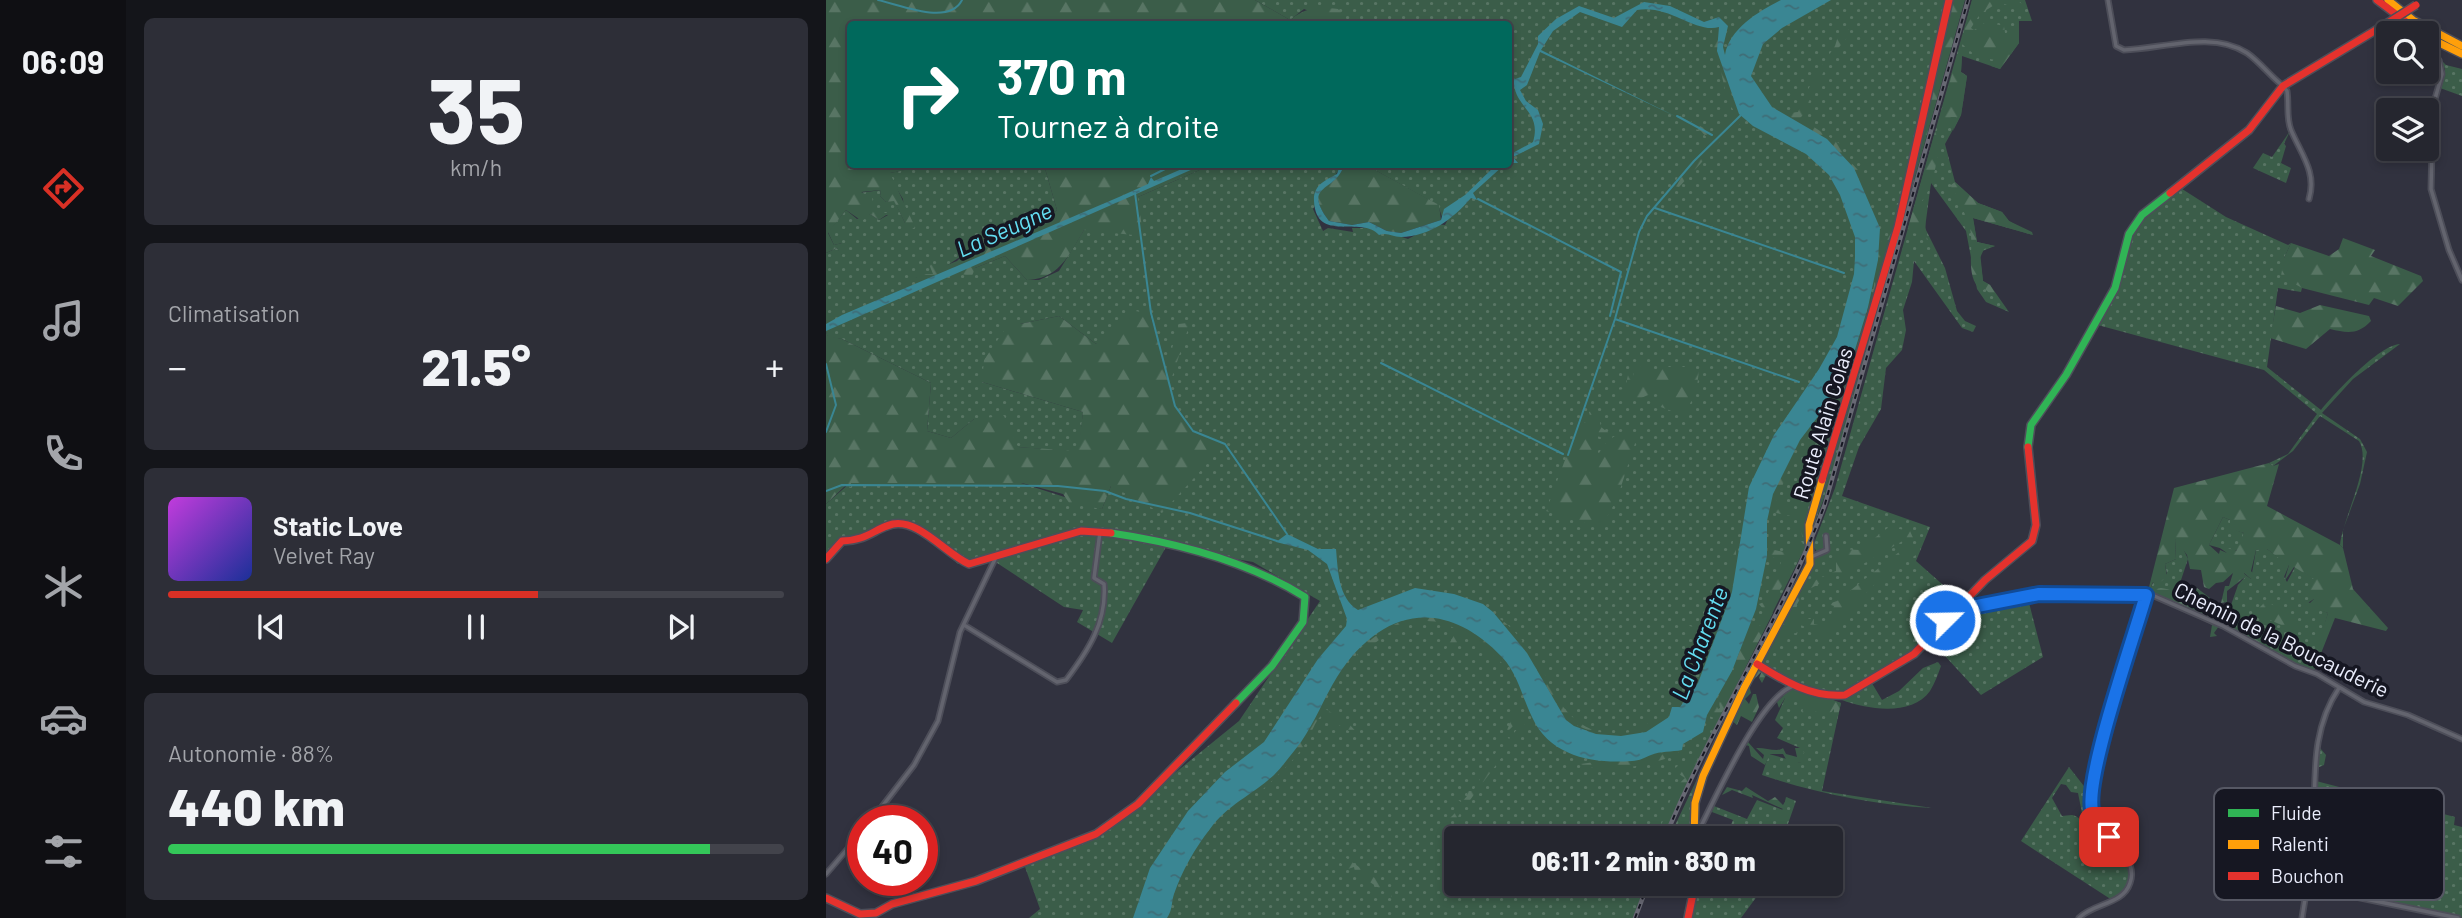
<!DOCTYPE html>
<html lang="fr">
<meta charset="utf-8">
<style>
:root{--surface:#25262f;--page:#2d2e37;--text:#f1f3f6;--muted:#a3a5aa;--line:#42434b;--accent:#d93025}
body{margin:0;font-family:Barlow,sans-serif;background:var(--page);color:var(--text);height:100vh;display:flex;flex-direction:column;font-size:26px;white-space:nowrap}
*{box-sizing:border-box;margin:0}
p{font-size:23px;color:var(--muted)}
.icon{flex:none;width:38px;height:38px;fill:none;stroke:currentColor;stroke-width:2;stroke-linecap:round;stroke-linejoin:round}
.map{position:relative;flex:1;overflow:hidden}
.panel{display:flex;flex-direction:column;gap:18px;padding:18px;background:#14151a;width:700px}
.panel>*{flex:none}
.guide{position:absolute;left:21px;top:21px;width:665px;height:147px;border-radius:7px;box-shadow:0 4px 10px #0003,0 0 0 2px var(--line);background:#00695c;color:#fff;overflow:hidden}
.fabs{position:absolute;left:1550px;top:21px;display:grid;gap:14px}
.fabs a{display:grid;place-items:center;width:63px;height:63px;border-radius:7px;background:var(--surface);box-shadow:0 4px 10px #0003,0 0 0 2px var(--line);font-size:35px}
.speed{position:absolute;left:21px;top:805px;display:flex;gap:14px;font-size:35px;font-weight:700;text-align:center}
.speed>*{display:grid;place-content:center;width:91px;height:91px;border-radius:50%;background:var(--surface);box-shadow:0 4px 10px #0003,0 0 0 2px var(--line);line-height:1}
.speed .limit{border:10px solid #d22;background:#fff;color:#111}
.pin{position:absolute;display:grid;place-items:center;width:60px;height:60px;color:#fff;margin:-30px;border-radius:14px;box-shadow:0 4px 10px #0006}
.me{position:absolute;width:77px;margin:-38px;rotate:67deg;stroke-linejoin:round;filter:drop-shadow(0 0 5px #0008)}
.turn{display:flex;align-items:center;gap:24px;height:147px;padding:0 35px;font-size:32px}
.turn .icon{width:91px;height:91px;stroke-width:2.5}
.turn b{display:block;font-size:49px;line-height:60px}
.big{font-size:52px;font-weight:800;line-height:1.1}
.panel .tile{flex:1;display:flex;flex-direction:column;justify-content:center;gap:10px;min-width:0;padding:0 24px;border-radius:10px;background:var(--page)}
.panel .dial{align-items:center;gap:0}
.dial b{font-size:91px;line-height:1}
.song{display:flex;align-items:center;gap:21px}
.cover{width:84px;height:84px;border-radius:10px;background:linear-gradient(135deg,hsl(290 70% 55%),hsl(230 70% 35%))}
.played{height:7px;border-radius:4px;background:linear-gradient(90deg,var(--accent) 60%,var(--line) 60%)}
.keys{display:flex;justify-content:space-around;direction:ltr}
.heat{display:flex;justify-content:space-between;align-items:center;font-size:38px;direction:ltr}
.charge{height:10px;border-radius:5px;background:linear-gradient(90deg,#34c759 88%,var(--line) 0)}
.trip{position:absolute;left:618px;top:826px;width:399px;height:70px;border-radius:7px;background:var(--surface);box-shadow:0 4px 10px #0003,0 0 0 2px var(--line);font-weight:800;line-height:70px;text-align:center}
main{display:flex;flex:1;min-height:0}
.dock{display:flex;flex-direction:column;width:126px;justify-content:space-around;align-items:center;background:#0f0f13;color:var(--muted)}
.dock .icon{width:49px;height:49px}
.dock .active{color:var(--accent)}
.dock b{font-size:32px;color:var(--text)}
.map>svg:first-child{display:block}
.grass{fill:url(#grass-dots)}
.forest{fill:url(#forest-firs);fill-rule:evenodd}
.water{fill:url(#water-ripples)}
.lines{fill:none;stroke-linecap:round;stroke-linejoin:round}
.stream{stroke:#3a8693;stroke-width:2}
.street-casing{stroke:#4d4e59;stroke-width:7}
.fast-casing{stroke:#4d4e59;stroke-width:10}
.slow-casing{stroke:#4d4e59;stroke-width:10}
.jam-casing{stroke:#4d4e59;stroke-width:10}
.street{stroke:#63646e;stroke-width:3.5}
.fast{stroke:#30b455;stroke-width:7}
.slow{stroke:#ff9f0a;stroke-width:7}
.jam{stroke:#e5322d;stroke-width:7}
.rail-casing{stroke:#686974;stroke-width:4.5}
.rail{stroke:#161722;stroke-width:2;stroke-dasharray:5;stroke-linecap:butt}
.jam-bridge-casing{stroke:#4d4e59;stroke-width:10;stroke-linecap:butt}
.jam-bridge{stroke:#e5322d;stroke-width:7}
.route-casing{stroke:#114b97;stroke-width:18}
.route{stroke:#1a73e8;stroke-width:12}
.labels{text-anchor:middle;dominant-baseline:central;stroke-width:7;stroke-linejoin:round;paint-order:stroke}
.street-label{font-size:21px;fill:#ebeefd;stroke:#161722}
.water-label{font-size:23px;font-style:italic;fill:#64def2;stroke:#161722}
.key{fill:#161722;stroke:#565864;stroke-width:2}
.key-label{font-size:19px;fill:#ebeefd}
</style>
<main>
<nav class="dock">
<b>06:09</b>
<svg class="icon active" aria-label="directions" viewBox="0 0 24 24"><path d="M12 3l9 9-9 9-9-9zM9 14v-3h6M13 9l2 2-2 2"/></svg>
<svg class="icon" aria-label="music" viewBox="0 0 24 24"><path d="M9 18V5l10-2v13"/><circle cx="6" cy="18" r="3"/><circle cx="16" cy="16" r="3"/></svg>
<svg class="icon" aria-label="phone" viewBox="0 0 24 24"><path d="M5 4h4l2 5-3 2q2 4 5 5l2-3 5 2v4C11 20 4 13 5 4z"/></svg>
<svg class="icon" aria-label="climate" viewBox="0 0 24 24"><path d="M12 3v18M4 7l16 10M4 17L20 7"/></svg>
<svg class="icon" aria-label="car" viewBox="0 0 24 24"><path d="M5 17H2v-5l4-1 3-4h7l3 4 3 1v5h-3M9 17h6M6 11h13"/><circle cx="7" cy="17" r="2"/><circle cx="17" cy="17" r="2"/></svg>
<svg class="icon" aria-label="filters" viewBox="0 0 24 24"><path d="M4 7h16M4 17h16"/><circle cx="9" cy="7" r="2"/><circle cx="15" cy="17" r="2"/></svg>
</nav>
<section class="panel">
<div class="tile dial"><b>35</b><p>km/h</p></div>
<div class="tile"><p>Climatisation</p>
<div class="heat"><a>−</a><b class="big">21.5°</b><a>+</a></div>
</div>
<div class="tile">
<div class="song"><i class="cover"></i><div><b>Static Love</b><p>Velvet Ray</p></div></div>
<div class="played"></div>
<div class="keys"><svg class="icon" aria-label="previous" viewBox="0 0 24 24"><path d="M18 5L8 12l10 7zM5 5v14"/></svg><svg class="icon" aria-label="pause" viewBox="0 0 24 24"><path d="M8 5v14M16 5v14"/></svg><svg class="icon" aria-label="next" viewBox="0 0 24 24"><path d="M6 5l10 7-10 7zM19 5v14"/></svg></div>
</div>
<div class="tile"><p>Autonomie · 88%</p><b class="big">440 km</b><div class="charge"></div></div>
</section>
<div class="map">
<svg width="1636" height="918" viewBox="0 0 1636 918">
<defs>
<pattern id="grass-dots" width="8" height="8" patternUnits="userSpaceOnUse" patternTransform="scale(1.75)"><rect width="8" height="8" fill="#3b5d49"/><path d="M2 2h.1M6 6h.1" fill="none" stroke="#587564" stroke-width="1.8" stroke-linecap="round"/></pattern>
<pattern id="forest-firs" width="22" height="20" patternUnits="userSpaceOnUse" patternTransform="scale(1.75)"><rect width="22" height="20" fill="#3b5d49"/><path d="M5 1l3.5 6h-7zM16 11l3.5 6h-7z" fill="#587564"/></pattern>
<pattern id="water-ripples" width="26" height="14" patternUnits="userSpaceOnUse" patternTransform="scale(1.75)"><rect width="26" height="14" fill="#3a8693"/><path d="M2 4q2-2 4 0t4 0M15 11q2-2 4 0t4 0" fill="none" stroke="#3f6d77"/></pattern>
</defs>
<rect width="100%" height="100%" fill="#31323f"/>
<path class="grass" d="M429,0H1120L1067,235L981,526V544L854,797L838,838H630V884H820L807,918H203L214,909L199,867L276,832L413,721L494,601L427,562L340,547L286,643L251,622L257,610L238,607L168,561L132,564L94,530L69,525L16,544L0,561V504L24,483H195L276,509L285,486L398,444L367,431L349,406L324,314L270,344L233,316L194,324L156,382L257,412L253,452L192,447L148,419L125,438L101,431L105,383L16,339L2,337L0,332V253L11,248L16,255V243L8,245L2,232L20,210L31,219L44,214L53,220L62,215L55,214L33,193L55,190L54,196L60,202L68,200L79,223L77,199L64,178V173L107,164L218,165L231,210L226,215L160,244L149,253L137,255L108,274L89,278L149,268L179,256L201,280H213L233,271L258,230L312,197L385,165H516L487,209L497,231L502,228L527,232L526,228H548L582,239L610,224L619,225L623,217H616L612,205L540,165L682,164V24H517L478,9L464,20Z
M1146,0H1199L1206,21H1193V43L1174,69L1136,56L1135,72L1141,76L1135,115L1119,144L1129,182L1152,203L1176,212L1183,221L1207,235L1147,218L1151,242L1169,246L1154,252L1157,281L1164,285L1183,312L1160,302L1151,289L1140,231L1105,183L1099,228L1119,268L1131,311L1139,321L1150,326L1147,332L1136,328L1088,261L1086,282L1077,310L1080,330L1076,350L1060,368L1055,409L1033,447L1016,496L1104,527L1090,561L1133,599L1172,564L1180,561L1142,594L1092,648L1024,690L1013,695L970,684L935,664L988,559L994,556L987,546L1009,488Z
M1612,57L1620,65L1636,69V96L1614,88L1619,69Z
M1103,106L1076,228L1006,476L984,537V527L1064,266Z
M1464,131L1458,144L1460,146L1455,163L1465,168L1460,183L1427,168L1437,153L1446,157Z
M1353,187L1400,217L1462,245L1465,243L1458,258L1476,288L1475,292L1452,288L1441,367L1495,410C1510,392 1553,345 1574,344L1527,379L1496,413L1534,439L1541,452L1534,484L1517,530V548L1514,545C1517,517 1547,464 1533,441L1494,416L1467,451L1447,466L1443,463L1462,454L1491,414L1438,370L1268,324L1292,285L1304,236L1321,213Z
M1397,517L1404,520V528L1418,533L1414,547L1408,552L1383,545Z
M1349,539L1354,542L1362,559L1352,589L1330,594L1324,589L1328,581L1341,574L1339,564L1350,559Z
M1434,549H1441L1463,565L1458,577L1461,582L1469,567L1489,579L1488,599L1480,604L1502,613L1485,670L1464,662L1398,625L1412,585L1419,577L1417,573L1425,579L1430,550Z
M1201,595L1217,657L1155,695L1107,643L1090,658L1075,664L1100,645L1131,611Z
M1112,662L1115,666C1112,674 1109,683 1104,691C1086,717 1040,709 1016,700L1044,680L1056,700L1073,691L1097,668Z
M966,688L1015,703L996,791L1106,808C1049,805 989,793 936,775L943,754L975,763L974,748L951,738L957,728L949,720L959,698L956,694Z
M1493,729L1494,748L1500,755L1498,765L1491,768L1490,781L1629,817L1628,825L1636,827V918L1483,886Z
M889,741L869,794L866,838H843Z
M1275,745C1269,776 1257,806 1278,833L1257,818L1252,793L1245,792L1240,785L1235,784L1226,798L1236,816C1239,816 1242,815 1246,815C1251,815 1259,824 1264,827C1288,843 1325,878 1286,900L1195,841L1243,767L1261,790Z
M960,797L970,801L957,838H899L896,837L898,829L903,830L907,820L886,812L888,806L921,819L931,800L957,810Z
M870,884H940L915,918H865Z"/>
<path class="forest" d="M0,0H429L464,20C480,7 491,7 512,9L520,19L517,24H24V164L107,165L64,173L89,227L86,229L79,223L68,201L60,202L54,196L55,190L35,192L46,198L48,206L55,213H63L53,220L44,214L36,221L20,210L2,233L8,245L16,243L22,248L15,255L11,248L0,253Z
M1124,0H1139L1083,199L1104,101V84L1101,89L1097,84L1106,59V77L1111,67Z
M1146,0H1191L1197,5L1189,8L1173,2L1154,14L1145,28L1148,30L1160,22L1178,26L1179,33L1187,35L1193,24V43L1174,69L1165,66L1172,62L1170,60L1151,57L1135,43Z
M893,27L892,55L898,65L902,87L918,123L908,127L853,187L848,186L853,174L882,139L875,131L855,125L854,116L886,132L891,127L873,116L894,126L910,115L901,99L894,67L887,55L886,30Z
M1019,27L1023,29V36L1006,55L982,103V110L974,118L1014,144L1019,156L1044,183L1038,191C1014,125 957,133 929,85C942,90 949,116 972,112L987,79L1009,46L1014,30Z
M1132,54L1136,55L1135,72L1141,76L1135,115L1127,131L1130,117H1125L1117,128L1112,122Z
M1109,132C1117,145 1107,190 1095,202C1102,214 1097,228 1102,241L1096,234L1085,233L1082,228Z
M218,165H385L312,197L317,236L258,230C243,255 233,279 201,280L179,256L149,268L146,276L121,272L92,282L90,274H107L103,264L116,267L131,261L137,255L149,253L160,244L226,215L231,210Z
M518,165H540L613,205L615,220L575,233L561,231L543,222L526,225L503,221C475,184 510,192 518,165Z
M1129,182L1152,203L1176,212L1183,221L1206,232L1207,235L1147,218L1151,242L1169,246L1158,249L1154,258L1157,281L1164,285L1177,306L1159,289L1155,291C1137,273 1150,246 1143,225C1140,214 1133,204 1130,194L1126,193L1125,185Z
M1071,203H1075L1022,389L1015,385L1002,401L1017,368L1029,355L1048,286L1051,233L1055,232L1056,250L1066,227Z
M1517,238L1549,250L1545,256L1595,276L1597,281L1572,306L1548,298L1543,305L1476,288L1455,276L1458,258L1465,243L1503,256L1513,249Z
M1494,305L1543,316L1545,321C1532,335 1521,333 1504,329L1480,349L1444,338L1450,306L1474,313Z
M305,310L324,314L340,370L353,324L361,323L363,326L343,386L349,406L367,431L399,444L336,513L285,486L276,509L244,504L237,494L196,483H25V487L19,486L0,504V332L2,336L16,339L105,383L101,431L125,438L148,419L178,416L192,447L252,451L257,412L156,382L158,360L186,319L194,324L233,316L270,344Z
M817,364L826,366L825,376L829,378L832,367H865L873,370L871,387L859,416L832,406L829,397L835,396L827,385L828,393C813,397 809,407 789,395L791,390L799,389L802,375L807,376L808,371Z
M771,408L775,427L784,434L780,440L770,435V446L765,453H773L781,441L797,431L812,434L791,499L775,528L720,511L752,425L765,420L763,412Z
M968,456L950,502L983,514V521L977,538L970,517L945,512C943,492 956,471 968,456Z
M1443,463L1447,466L1453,464L1441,506L1514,545L1517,548L1527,589L1562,628L1560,631L1509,618L1488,671L1446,652L1402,626L1407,625C1428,638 1461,661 1484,666L1502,613L1477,605V599L1484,603L1488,599L1484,589L1486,584L1483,582L1488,579L1468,567L1458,582L1463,565H1453L1454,559L1441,549L1430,550L1425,571L1429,576L1425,579L1418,573L1419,577L1401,591V602L1395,603L1399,586H1403L1407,573L1397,582L1390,583L1383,589L1378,587L1375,570L1364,569L1361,555L1349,539L1350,559L1339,564L1341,577L1333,583L1327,582L1324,589L1328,594L1322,591L1348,488ZM1397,517L1404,520V529L1418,533L1410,551L1387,543L1401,553L1394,550L1393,554L1383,545Z
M944,513V549L958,552L966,549L970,539L977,543L965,561L966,570L953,591L951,603L939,611L933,604L938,602L956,560L941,556Z
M1063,527L1084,531L1088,540L1080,539L1020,574H1011L978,592L970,606L965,608L978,582L982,579L985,582L1010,571V557L1015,549L1033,550Z
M910,530V577L889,633L883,636L854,624L882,630L888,617L886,611C909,596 901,553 910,530Z
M1082,545L1094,549L1091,554L1047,586L994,642L981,628L967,621L972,633L962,634L961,643L957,639L947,648L943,645L961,611L968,610L975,619H988V624L996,626L1003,620L1008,606L1002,604L1011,601Z
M1335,588L1357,592L1371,588L1384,598L1380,601L1372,597L1373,601L1392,608L1402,621L1398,625L1393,626L1388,633L1391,636L1384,637L1386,625L1330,594V589Z
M1440,601L1464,615H1469L1472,621L1478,623L1475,630L1469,631L1433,615V608Z
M944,611L947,613L900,706L884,730L888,718L881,715L889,702L892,709L894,708L892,697L904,677L909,676L911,670L907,668L923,628L935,625Z
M602,615C634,621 666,640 682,668L638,632L636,640L605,676L631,630C597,608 560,630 535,656L531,655V651C553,633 573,617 602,615Z
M672,618C686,624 722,669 722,685L725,686C743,726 777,745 820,727L824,716L832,725C803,744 768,735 740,720L701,653Z
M931,667L942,671L936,683L933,678L936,671L923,685L925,693L919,699L923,704L927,694H930L933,707L926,722L915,716L911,725L905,720Z
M966,688L973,694L977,693L985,698L992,694L1015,703L1008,732V709L1003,714L1000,707L997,713L979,710L975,718L978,703L975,698H959L953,708L951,702Z
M498,708L522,723L538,740L496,715C488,722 486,733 480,743C467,762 450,777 433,793H424C444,778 462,761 476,740C483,729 487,715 498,708Z
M688,712L700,715L698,727L630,819L622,820L631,811L626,803L639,786L632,800L635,802L641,796V791H647L673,747L676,749L680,745L671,737L680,735L683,739L693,727L692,721L680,733Z
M922,742L937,759L938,755L930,748C938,747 952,753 957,748L960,754L971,757L969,748H975L978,752L975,763L961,761L957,754H944L939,765L925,756L923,746L920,745Z
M875,744C878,753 842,822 836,838H828C842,819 841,794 859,778L847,770L854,764L862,767L859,762L865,763Z
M845,751H852V754C830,764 775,776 755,764Z
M901,787L916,791L920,787L942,801L949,797L957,805L962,797L958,832L955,834V821L946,817L957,809L926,795L927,798L906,790L896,795Z
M502,852L517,856L561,886L566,890V897L529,872L528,867L522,869Z"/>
<path class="water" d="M955,0H1005L956,28L937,44L925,76L946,107L1001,139L1028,168L1054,228L1052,260L1042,307L1028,353L1016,368L1000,406L974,440L947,494L941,521V556L930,609L906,671L881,715L877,732L857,744L856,750C846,752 834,751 825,755C820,757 813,761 806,761C768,764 724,757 706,717C696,697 692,674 676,657C618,596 555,608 511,677C498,698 489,722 475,742C467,752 457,766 448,775C428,794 401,805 384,829C369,848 356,871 348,894C345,903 347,909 341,918H307L324,868L362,811L399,772L438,742L492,659L520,626L521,619L501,564L482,550L450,542L461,534L492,549H510C512,570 512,598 532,610L589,588L628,594L657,604L667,612L701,653L740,720L748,726L770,734L795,736L820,732L843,717L846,707H854L872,683L906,592L923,487L948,435L993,369L1011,337L1028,274L1029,257V237L1014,195L1003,175L980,154L927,126L913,114L891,51L893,27C870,34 843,4 811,10L796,27L754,12L727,31L715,50L853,118L714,52L701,85L694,90L700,101L712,110L717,124L713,144L687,157L692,163H683V155L707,142C716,112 690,108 688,84L683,81V75L689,79L695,77L712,44V36L730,19L753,6L788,18L818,2L844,6L878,22L893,17L902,26L897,47L899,55C903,29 933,11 955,0Z
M365,165H376L0,331V324L16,315L293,197L322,184L325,177L328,181Z
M514,165H518C510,193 475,183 503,221L526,225L543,222L561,231L575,233L615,220L618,209L639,195L670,165H678L647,193L651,200L645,198C626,220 604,236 575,237C566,237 562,232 553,235C536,215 490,244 488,201C487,185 500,180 511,174Z"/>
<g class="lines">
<path class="stream" d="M52,0C75,5 123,26 136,0
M851,116L886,135
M325,176L349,164
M309,193L325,313L349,406L367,431L399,444L461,534
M652,199L795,272L784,316
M829,208L1018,273
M789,319L973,382
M555,363L737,454
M0,364L10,405L0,432
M742,455L789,319L813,232L821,216L868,161L915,115
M0,491L16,485L232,486L279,491L300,499L364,513L451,541"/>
<defs>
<path id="street" d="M1282,0L1290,46L1298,50C1336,49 1386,30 1421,53C1434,62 1444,76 1457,86L1461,91C1463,104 1460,118 1465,130C1475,154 1491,172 1483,199
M1553,28L1567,33
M1601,51L1613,60L1616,74L1607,106L1605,189L1623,250L1636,280
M985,557L1001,550L1000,536
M1134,608L1213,594L1326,595L1397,626L1469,666L1491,674L1538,702L1582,715L1636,739
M138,625L231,682L240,680C262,651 281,622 278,584L268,578L274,532
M45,821L88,765L112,721L134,632L170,557
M867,831L874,828C891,795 934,698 967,686
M0,874L37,831
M1481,887L1632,918
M1253,918C1267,903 1297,905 1304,883C1315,853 1267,833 1266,804C1264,779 1276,749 1282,725C1295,682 1307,638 1320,595
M1476,918C1480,892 1485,865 1487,838C1491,785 1482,734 1513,688"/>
<path id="fast" d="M1202,447L1205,425L1240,375L1289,288L1303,234L1316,215L1344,193
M285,533C353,543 421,561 479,597L477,622L446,666L410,703"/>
<path id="slow" d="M1562,0L1587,20L1636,46
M1601,37L1636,54
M868,838L869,803L877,776L918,688L984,564L983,525L996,480"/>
<path id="jam" d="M1551,0L1595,33
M1344,193L1423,130L1457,86L1560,24
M996,480L1072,227L1123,0
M0,559L16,541C43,540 47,529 67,524C93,519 120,554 143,564L255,531L285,533
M931,664C958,681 986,698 1019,695L1088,654L1159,580L1206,541L1210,525L1202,447
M0,898L34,914L50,913L66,904L150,881L270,834L312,804L410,703
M862,918L869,884"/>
</defs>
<use href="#street" class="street-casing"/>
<use href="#fast" class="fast-casing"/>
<use href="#slow" class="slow-casing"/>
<use href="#jam" class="jam-casing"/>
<use href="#street" class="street"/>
<use href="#fast" class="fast"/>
<use href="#slow" class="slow"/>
<use href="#jam" class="jam"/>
<defs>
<path id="rail" d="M839,838C885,724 956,620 999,504L1142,0
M809,918L822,884"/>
</defs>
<use href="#rail" class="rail-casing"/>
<use href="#rail" class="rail"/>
<defs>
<path id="jam-bridge" d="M1560,24L1590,5"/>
</defs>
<use href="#jam-bridge" class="jam-bridge-casing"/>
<use href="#jam-bridge" class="jam-bridge"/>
</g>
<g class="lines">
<defs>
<path id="route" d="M1119,620L1132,607H1146L1213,594L1320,595C1308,637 1259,776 1266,810C1269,822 1276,829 1283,837"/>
</defs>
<use href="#route" class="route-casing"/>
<use href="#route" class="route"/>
</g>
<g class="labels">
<g class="street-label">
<text transform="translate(996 423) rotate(-73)">Route Alain Colas</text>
<text transform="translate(1456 639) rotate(26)">Chemin de la Boucauderie</text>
</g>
<g class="water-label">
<text transform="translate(178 229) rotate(-24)">La Seugne</text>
<text transform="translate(873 643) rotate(-69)">La Charente</text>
</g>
</g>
<rect x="1388" y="788" width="230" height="112" rx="10" class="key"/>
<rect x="1402" y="809" width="31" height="8" fill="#30b455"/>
<rect x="1402" y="840" width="31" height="9" fill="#ff9f0a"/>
<rect x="1402" y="872" width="31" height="8" fill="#e5322d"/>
<g class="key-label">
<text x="1445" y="820">Fluide</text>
<text x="1445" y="851">Ralenti</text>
<text x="1445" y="883">Bouchon</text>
</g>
</svg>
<div class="fabs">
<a><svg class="icon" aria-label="search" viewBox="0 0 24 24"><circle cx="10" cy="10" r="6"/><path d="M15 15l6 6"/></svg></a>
<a><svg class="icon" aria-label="layers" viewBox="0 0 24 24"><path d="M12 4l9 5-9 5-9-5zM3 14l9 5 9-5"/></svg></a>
</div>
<div class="speed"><div class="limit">40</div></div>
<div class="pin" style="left:1283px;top:837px;background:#d93025"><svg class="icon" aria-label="arrive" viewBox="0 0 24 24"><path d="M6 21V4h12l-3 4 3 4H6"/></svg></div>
<svg class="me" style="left:1119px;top:620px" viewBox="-20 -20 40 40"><circle r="17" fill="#1a73e8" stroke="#fff" stroke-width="3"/><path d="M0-11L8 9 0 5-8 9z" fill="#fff"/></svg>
<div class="trip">06:11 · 2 min · 830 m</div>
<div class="guide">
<div class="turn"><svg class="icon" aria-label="right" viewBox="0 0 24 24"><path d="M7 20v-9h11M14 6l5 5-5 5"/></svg><div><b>370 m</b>Tournez à droite</div></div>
</div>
</div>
</main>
